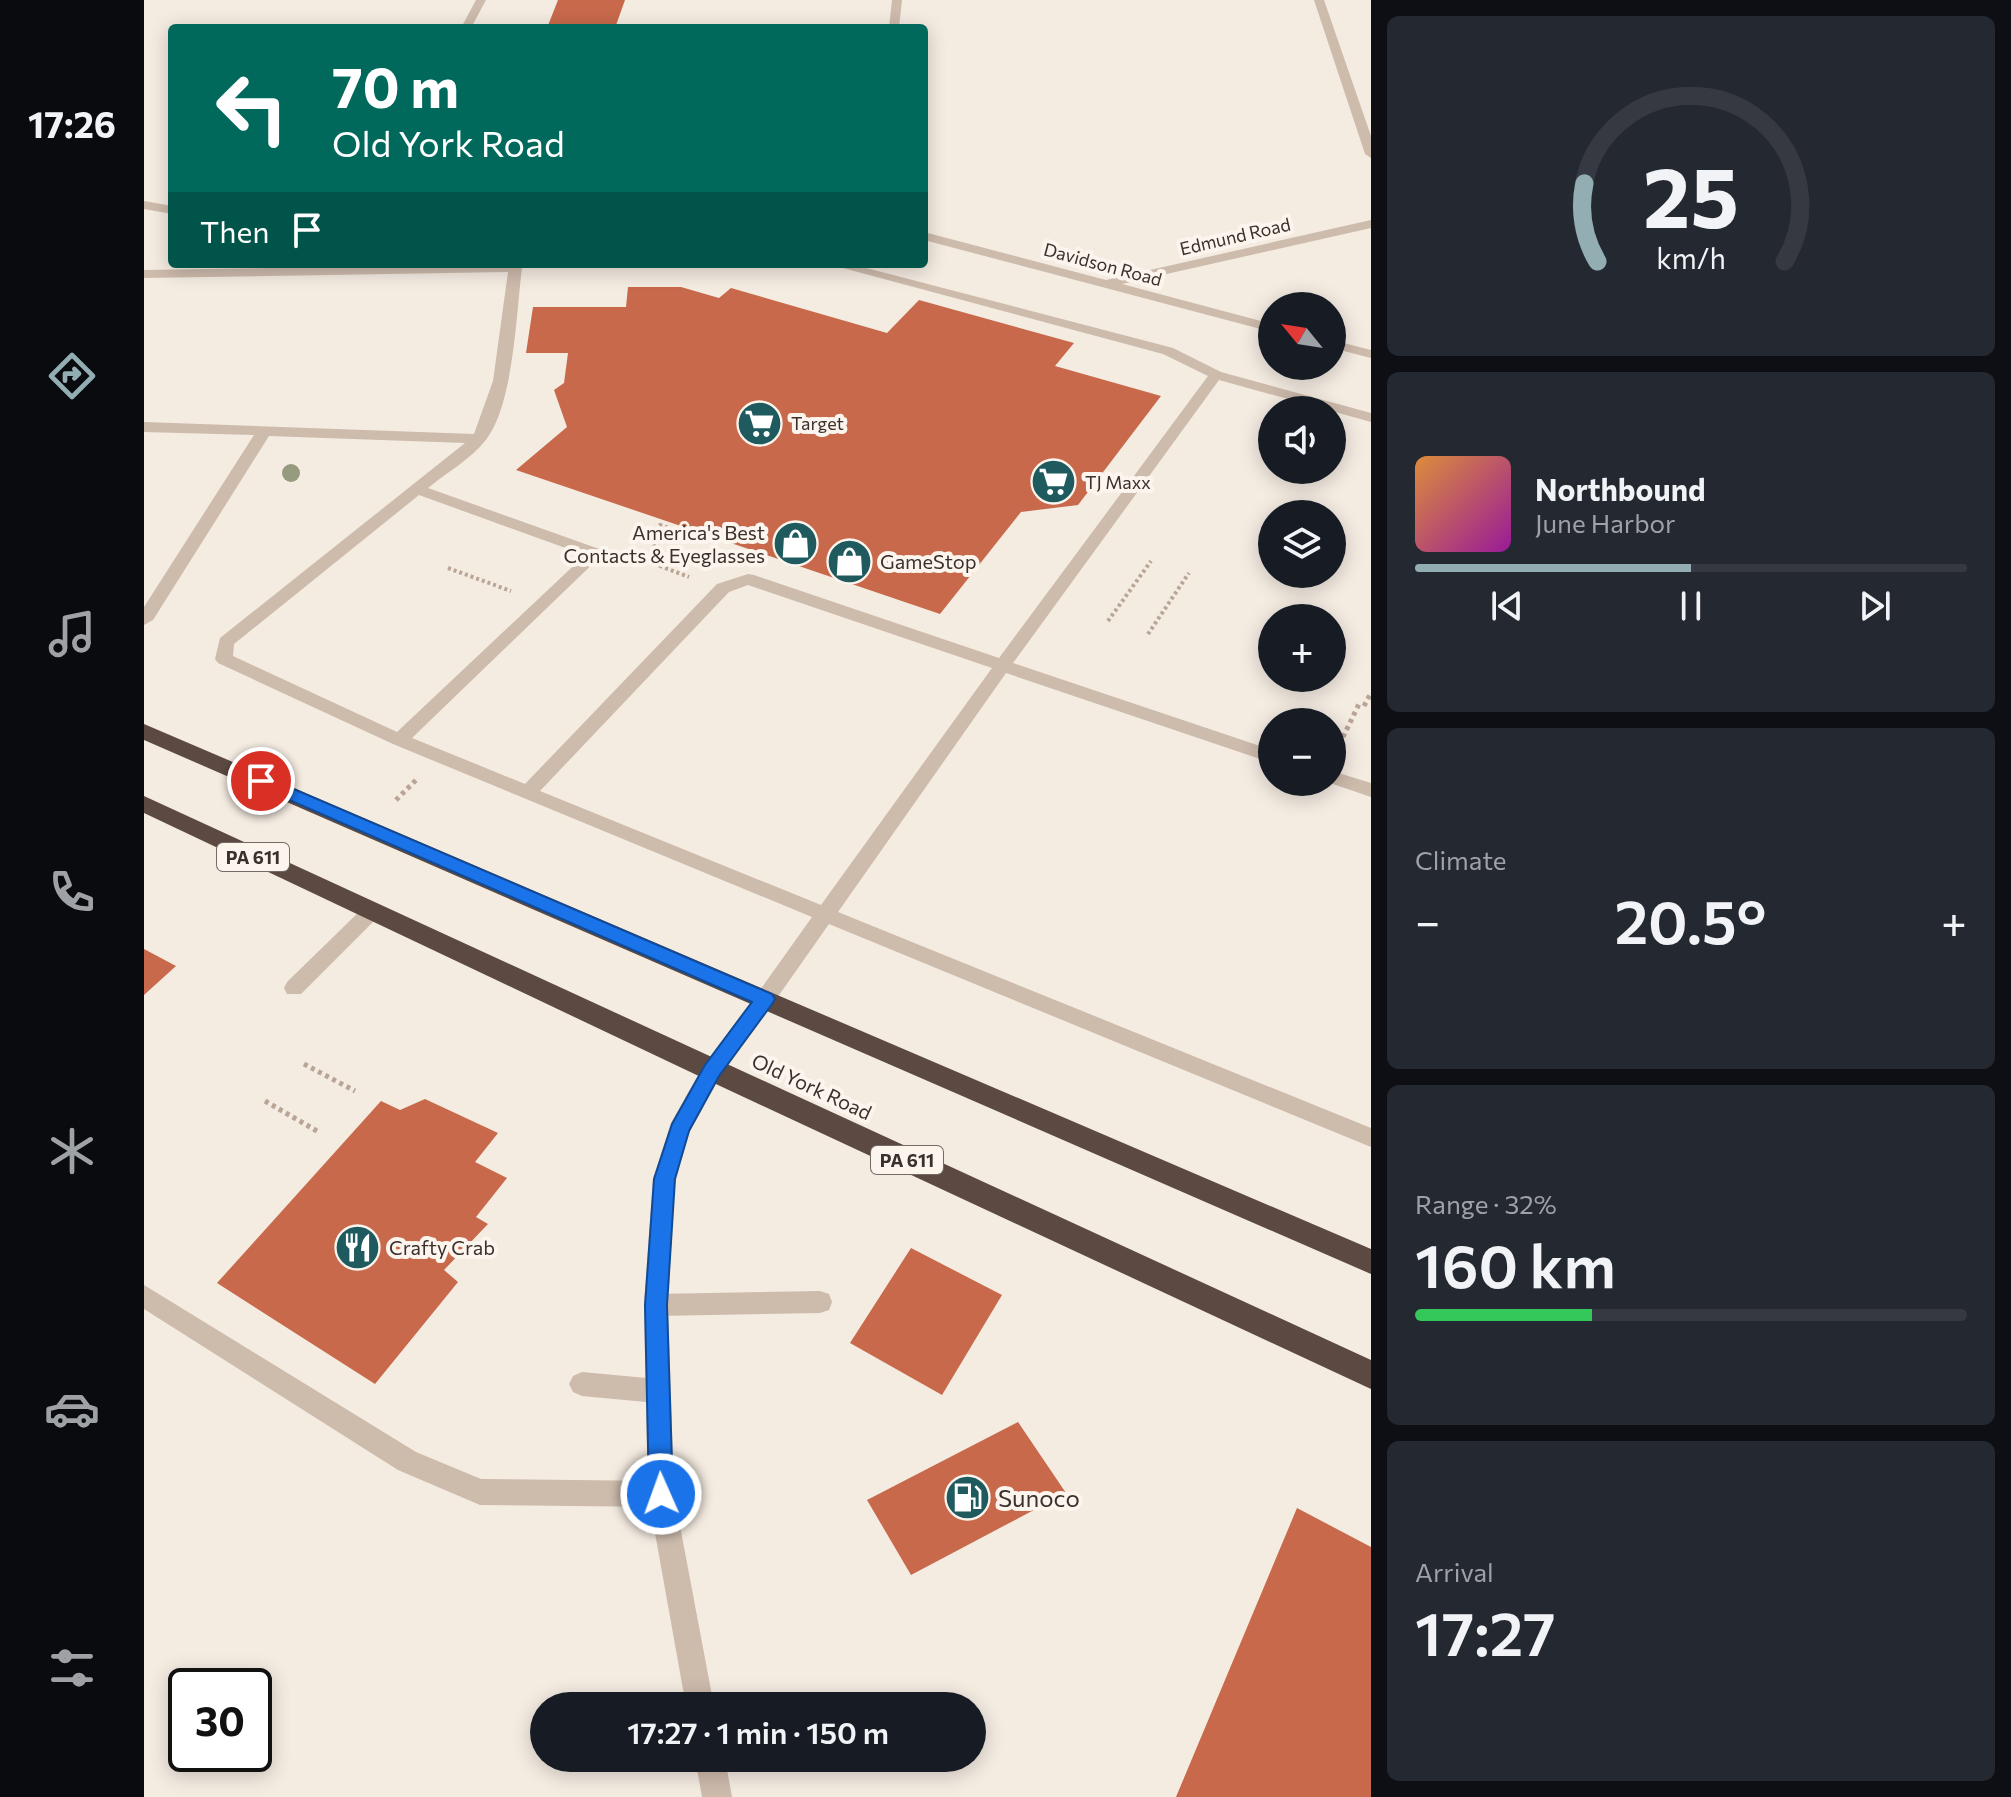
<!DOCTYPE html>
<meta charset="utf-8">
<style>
:root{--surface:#171b24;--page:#242831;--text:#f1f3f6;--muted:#9ea1a6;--line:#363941;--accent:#92aeb2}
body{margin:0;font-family:Commissioner,sans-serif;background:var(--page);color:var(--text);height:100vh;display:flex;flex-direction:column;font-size:30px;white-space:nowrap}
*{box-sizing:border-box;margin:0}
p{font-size:26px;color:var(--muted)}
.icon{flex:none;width:44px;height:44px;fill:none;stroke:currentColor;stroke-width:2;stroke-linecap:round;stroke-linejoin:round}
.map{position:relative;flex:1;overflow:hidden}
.side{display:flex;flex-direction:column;gap:16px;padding:16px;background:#0d0f14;width:640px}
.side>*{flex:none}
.top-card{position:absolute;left:24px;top:24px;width:760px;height:244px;border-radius:8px;box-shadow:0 4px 20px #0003;background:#00695c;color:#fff;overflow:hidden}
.needle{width:52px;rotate:300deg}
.buttons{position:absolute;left:1114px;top:292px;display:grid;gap:16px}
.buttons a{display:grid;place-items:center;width:88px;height:88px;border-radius:50%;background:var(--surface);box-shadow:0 4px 20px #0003;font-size:40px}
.speed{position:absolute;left:24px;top:1668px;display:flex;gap:16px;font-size:40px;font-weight:700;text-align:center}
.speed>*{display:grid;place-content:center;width:104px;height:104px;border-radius:50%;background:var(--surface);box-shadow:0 4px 20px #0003;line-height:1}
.speed .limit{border:4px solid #111;border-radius:12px;background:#fff;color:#111}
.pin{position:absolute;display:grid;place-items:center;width:68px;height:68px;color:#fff;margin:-34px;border:4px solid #fff;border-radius:50%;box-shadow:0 2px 8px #0007}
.me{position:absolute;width:88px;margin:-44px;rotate:358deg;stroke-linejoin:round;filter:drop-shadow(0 0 6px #0008)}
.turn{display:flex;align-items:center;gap:28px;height:168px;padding:0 32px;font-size:36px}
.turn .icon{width:104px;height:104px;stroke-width:2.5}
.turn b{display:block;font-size:56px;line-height:68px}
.then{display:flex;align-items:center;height:76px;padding:0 32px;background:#0003;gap:16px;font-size:30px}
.big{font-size:60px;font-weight:600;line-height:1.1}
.side .card{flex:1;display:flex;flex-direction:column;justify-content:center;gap:12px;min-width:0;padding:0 28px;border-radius:12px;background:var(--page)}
.side .dial{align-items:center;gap:0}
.dial svg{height:208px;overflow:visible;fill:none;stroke:var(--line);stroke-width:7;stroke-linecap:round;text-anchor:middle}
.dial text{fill:var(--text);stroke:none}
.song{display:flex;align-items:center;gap:24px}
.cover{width:96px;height:96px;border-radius:12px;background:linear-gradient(135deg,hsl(30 70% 55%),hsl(300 70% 35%))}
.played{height:8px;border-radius:4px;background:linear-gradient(90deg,var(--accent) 50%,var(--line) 50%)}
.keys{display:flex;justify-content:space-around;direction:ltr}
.heat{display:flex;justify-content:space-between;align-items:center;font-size:44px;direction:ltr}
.charge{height:12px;border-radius:6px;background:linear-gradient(90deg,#34c759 32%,var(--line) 0)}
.trip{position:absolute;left:386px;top:1692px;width:456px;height:80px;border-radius:40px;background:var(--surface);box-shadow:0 4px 20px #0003;font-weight:600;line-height:80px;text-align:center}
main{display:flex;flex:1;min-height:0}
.menu{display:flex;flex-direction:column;width:144px;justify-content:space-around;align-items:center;background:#090b0e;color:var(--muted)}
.menu .icon{width:56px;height:56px}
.menu .selected{color:var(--accent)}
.menu b{font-size:36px;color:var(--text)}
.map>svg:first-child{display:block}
.building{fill:#c8694b}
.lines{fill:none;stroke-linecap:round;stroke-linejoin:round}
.path-far1{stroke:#b9a596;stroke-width:4;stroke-dasharray:3 3;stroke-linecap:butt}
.path{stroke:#b9a596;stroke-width:5;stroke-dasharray:4 4;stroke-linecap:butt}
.lane{fill:#cdbbac;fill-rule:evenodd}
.street{fill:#cdbbac;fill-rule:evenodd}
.highway{fill:#5c4a42;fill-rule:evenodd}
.tree{fill:#969b7f}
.route{fill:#1a73e8;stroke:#114b97;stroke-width:2}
.labels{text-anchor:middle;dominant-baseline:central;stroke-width:8;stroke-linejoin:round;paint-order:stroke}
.far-street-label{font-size:18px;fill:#3b302b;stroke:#fbf5ee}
.far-poi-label{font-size:18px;fill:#3b302b;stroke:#fbf5ee;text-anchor:start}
.shield{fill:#fbf5ee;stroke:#756b66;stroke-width:2}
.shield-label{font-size:18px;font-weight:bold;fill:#3b302b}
.poi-label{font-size:20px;fill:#3b302b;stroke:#fbf5ee;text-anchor:start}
.street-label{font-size:20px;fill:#3b302b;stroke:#fbf5ee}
.near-poi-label{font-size:24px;fill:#3b302b;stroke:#fbf5ee;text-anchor:start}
</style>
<main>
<nav class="menu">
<b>17:26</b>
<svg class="icon selected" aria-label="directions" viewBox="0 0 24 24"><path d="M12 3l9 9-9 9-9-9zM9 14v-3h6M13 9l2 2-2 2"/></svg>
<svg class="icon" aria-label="music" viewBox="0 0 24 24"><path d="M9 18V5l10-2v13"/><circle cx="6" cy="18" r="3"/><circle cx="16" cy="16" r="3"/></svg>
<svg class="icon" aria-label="phone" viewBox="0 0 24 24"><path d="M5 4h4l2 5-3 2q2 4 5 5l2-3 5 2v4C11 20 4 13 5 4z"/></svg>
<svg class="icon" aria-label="climate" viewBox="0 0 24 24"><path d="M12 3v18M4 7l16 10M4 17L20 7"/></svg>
<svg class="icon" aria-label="car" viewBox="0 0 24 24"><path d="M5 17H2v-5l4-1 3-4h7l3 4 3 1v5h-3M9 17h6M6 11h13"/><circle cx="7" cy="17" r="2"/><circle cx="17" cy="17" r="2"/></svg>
<svg class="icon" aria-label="filters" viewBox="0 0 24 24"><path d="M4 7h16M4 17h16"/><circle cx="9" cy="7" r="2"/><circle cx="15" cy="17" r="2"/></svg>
</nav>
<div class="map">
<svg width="1227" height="1797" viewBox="0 0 1227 1797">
<rect width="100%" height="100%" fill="#f4ebe1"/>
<path class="building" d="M414,0H481L471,28H403Z
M484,287H537L575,298L587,288L743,333L775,300L930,343L911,366L1017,396L934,505L877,512L796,614L372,470L423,427L410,390L420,383L424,353H382L389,307H482Z
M0,949L32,966L0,995Z
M281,1099L354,1133L331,1162L363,1178L332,1217L344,1224L300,1270L314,1282L231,1384L73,1283L237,1101L256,1110Z
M767,1248L858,1295L798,1395L706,1343Z
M874,1422L922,1493L767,1575L723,1500Z
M1153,1508L1227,1547V1797H1032Z"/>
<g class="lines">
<path class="path-far1" d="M507,534L516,525L528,529L508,549L516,566L545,577
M304,568L367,591
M964,621L1007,561
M1004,634L1045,573"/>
<path class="path" d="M1220,706L1227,693
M1199,737L1215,704
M252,800L272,780
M160,1064L211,1091
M121,1101L173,1131"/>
<path class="lane" d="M370,264L378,268C372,314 370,405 341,441C327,459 302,473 284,488L458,550L460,553L268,738L381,784L573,584L604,574L610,575L855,658L1064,376L1019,354L684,264H707L1029,348L1077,372L1227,413V422L1075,380L869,663L1128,750V763L862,673L694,912L1227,1128V1147L685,924L628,1005H614L610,999L614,993L668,917L249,744L74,663L71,659L76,638L321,443L125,436L9,620L0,625V607L110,435L0,432V422L330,434L349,381L364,272L0,278V270ZM275,495L441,555L253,732L89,656L90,644ZM604,585L848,668L677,905L396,791L585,592Z
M1188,771L1227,783V797L1183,782H1188Z
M227,905L234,907L237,912L234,917L157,994H143L140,988L143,982L220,907Z
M0,1285L272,1452L337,1479L517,1481L526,1485L530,1494L526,1503L517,1507L336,1505L254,1470L0,1309Z
M676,1291L685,1294L688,1302L685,1310L676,1313L512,1316L503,1313L500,1305L503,1297L512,1294Z
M438,1372L513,1379L522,1383L526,1391L522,1399L513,1403L438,1396L429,1392L425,1384L429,1376Z"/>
<path class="street" d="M332,0H342L327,28H317Z
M748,0H758L755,28H745Z
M1170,0H1180L1227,136V158L1221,154Z
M0,201L28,206V214L0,209Z
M1227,220V228L978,284L1128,324V332L780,240V232L962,280Z
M1188,340L1227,350V358L1188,348Z
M621,991L628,993L632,999L576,1077L546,1131L531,1179L524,1305L530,1494L570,1706H542L504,1494L500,1305L509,1179L527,1123L560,1065L614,993Z
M551,1758H581L588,1797H558Z"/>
<path class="highway" d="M0,724L1227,1249V1274L0,740Z
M0,796L1227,1360V1389L559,1078L0,813Z"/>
</g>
<circle class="tree" cx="147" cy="473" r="9"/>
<path class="route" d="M117,775L628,994L631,999L628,1004L575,1076L545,1131L531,1179L523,1305L529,1494L525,1502L517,1505L508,1502L505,1494L501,1305L510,1179L528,1124L561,1065L608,1002L111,785L108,781L111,777Z"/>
<defs>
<symbol id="supermarket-disc" viewBox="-11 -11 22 22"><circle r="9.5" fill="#1f5a5e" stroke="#fbf5ee"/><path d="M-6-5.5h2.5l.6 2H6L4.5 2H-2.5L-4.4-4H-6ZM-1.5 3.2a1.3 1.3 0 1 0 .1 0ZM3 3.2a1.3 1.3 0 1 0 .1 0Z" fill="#fff"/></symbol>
<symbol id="shop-disc" viewBox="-11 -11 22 22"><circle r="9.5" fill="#1f5a5e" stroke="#fbf5ee"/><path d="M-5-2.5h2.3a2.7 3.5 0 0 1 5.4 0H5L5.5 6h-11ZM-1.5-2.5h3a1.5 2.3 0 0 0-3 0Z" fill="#fff"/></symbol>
<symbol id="restaurant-disc" viewBox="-11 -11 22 22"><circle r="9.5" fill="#1f5a5e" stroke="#fbf5ee"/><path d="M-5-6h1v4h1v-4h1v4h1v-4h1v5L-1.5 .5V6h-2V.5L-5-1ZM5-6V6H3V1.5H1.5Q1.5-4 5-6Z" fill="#fff"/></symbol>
<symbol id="fuel-disc" viewBox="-11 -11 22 22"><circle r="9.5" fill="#1f5a5e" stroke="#fbf5ee"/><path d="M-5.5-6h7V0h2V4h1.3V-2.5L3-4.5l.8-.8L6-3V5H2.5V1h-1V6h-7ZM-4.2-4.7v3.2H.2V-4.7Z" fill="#fff"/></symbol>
</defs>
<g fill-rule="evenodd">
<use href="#supermarket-disc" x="590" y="398" width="51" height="51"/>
<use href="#supermarket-disc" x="884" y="456" width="51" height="51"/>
<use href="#shop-disc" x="626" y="518" width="51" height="51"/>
<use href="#shop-disc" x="680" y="536" width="51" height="51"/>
<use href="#restaurant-disc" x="188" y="1222" width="51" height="51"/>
<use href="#fuel-disc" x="798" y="1472" width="51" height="51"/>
</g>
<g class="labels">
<g class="far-street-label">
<text transform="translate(1091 236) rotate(-13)">Edmund Road</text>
<text transform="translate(959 264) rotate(15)">Davidson Road</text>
</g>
<g class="far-poi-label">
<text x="647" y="423">Target</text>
<text x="941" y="482">TJ Maxx</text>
</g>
<g class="shield">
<rect x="73" y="843" width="72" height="28" rx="6"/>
<rect x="727" y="1146" width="72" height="28" rx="6"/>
</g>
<g class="shield-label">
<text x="109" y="857">PA 611</text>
<text x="763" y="1160">PA 611</text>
</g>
<g class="poi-label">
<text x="621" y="532" text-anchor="end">America's Best<tspan x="621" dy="23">Contacts &amp; Eyeglasses</tspan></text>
<text x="736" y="561">GameStop</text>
<text x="245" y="1247">Crafty Crab</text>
</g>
<g class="street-label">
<text transform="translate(668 1086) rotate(25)">Old York Road</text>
</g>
<g class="near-poi-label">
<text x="854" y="1497">Sunoco</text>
</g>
</g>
</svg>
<div class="buttons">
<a><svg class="needle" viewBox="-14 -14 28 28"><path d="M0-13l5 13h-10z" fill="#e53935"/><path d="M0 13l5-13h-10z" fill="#9ea1a6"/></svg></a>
<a><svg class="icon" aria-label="sound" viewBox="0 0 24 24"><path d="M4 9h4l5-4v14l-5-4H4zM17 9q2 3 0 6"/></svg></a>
<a><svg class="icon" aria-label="layers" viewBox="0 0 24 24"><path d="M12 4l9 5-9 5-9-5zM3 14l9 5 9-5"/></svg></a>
<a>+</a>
<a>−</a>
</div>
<div class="speed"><div class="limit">30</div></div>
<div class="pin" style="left:117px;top:781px;background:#d93025"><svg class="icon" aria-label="arrive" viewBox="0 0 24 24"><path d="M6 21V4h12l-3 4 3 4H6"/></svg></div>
<svg class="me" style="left:517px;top:1494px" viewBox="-20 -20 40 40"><circle r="17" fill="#1a73e8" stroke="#fff" stroke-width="3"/><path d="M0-11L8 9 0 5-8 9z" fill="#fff"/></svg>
<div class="trip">17:27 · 1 min · 150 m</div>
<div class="top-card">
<div class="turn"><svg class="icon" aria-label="left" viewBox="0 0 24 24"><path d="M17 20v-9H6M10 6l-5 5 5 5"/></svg><div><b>70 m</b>Old York Road</div></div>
<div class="then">Then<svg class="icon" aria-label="arrive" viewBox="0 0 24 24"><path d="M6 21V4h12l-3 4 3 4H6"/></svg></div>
</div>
</div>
<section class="side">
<div class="card dial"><svg viewBox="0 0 100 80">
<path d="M14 69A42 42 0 1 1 86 69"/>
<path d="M14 69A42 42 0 0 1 9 39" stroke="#92aeb2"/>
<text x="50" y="56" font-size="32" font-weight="700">25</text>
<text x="50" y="72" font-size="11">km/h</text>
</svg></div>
<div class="card">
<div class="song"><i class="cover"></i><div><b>Northbound</b><p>June Harbor</p></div></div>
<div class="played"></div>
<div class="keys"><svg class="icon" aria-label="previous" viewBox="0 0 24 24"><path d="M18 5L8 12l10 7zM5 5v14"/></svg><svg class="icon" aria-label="pause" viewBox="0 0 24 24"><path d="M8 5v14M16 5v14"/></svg><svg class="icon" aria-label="next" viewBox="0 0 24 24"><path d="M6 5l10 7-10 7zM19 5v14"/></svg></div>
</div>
<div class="card"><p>Climate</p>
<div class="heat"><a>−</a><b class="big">20.5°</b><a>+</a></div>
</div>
<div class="card"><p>Range · 32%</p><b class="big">160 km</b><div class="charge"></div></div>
<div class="card"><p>Arrival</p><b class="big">17:27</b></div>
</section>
</main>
